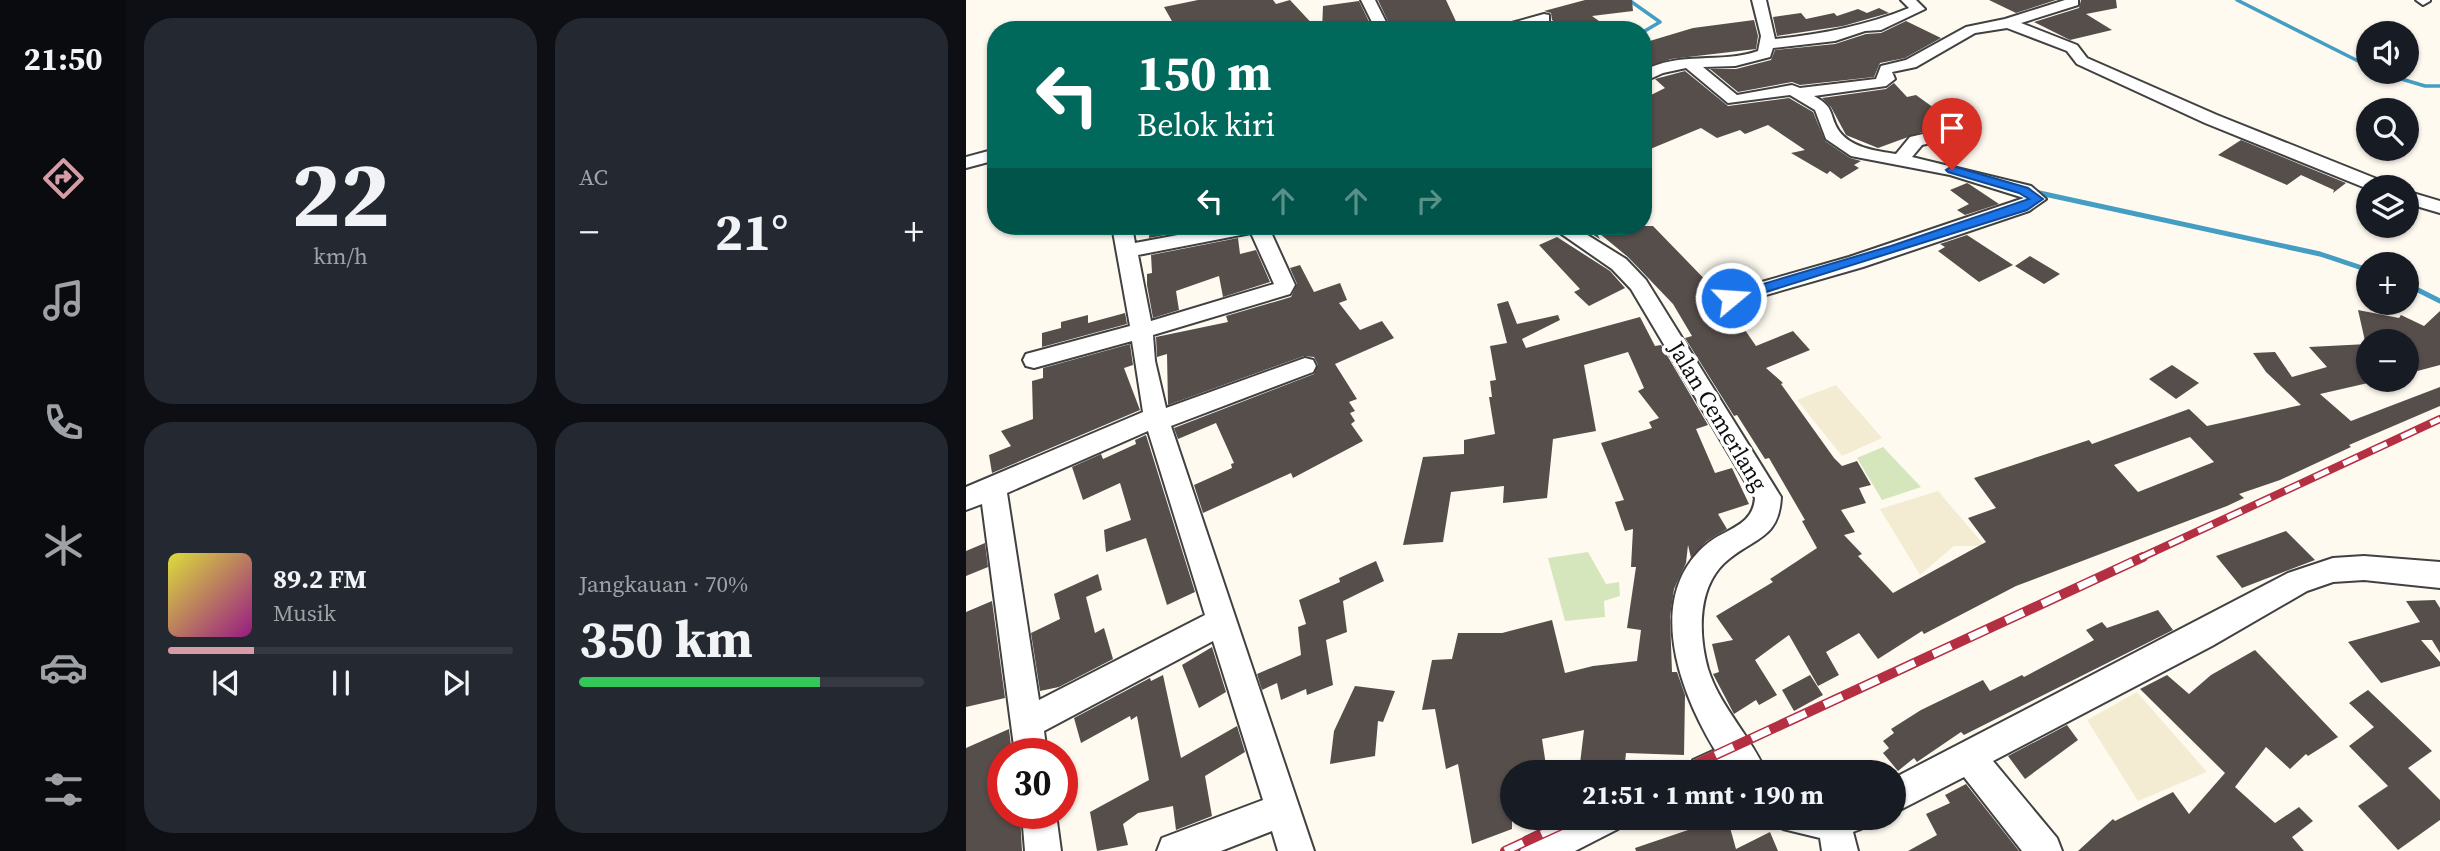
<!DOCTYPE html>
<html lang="id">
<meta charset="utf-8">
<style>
:root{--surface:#171b24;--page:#242831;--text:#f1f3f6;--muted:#9ea1a6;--line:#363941;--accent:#d69ba5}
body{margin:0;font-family:"Source Serif 4",serif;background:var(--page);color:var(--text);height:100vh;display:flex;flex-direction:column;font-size:26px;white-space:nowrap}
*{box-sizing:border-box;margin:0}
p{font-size:23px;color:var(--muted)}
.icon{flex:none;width:38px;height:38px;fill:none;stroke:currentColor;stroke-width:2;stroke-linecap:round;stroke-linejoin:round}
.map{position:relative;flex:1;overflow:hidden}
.drawer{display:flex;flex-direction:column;gap:18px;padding:18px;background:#0d0f14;width:840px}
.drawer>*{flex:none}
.banner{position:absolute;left:21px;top:21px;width:665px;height:214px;border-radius:28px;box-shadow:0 2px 5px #0004;background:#00695c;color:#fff;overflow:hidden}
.tools{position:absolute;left:1390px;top:21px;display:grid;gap:14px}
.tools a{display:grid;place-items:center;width:63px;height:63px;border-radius:50%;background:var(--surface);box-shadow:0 2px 5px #0004;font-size:35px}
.speed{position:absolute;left:21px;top:738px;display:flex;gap:14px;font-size:35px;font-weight:700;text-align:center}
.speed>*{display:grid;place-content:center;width:91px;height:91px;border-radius:50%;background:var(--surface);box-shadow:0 2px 5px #0004;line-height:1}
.speed .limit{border:10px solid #d22;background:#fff;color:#111}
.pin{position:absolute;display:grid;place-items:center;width:60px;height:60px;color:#fff;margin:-72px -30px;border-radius:50% 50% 50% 0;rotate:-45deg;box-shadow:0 0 7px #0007}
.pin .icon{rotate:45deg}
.me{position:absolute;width:77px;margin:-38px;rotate:72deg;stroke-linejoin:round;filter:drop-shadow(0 0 5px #0008)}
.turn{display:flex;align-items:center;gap:24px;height:147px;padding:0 35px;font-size:32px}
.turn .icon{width:91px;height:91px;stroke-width:2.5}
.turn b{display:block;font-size:49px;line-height:60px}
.lanes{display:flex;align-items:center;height:66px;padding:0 35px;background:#0003;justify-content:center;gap:35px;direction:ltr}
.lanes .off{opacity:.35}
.big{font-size:52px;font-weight:700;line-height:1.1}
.drawer .card{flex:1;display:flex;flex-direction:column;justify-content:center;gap:10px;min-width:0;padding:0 24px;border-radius:28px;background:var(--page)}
.drawer .dial{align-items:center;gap:0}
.dial b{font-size:91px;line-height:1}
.song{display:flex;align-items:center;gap:21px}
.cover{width:84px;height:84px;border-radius:10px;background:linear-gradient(135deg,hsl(60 70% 55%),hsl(310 70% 35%))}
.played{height:7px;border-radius:4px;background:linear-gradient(90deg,var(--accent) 25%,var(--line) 25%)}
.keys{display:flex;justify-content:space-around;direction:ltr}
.heat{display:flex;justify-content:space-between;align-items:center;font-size:38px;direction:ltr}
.charge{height:10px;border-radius:5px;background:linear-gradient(90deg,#34c759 70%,var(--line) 0)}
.drawer .tiles{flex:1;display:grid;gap:18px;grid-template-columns:repeat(2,1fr)}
.trip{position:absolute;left:534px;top:760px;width:406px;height:70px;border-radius:35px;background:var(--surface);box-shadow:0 2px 5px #0004;font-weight:700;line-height:70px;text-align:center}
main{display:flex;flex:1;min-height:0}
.menu{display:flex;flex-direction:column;width:126px;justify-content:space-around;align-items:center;background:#090b0e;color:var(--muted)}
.menu .icon{width:49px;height:49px}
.menu .on{color:var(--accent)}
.menu b{font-size:32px;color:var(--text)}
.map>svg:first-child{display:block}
.farmland{fill:#f3ecd2}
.green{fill:#d6e6bc}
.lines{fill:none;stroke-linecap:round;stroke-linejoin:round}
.stream-far1{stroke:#449ec4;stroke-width:3.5}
.stream{stroke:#449ec4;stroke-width:5}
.building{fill:#564e4b;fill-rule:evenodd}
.minor-casing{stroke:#414141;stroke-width:4}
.minor{fill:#fff;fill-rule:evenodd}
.rail-far1-casing{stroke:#b52f43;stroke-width:8}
.rail-casing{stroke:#b52f43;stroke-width:10}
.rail-far1{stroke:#fff;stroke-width:5;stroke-dasharray:16;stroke-linecap:butt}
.rail{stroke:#fff;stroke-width:7;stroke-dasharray:20;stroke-linecap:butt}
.route{fill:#1a73e8;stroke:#114b97;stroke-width:2}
.labels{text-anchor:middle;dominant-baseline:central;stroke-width:7;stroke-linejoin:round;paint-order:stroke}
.street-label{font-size:23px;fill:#0e0e0e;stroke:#fff}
</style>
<main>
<nav class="menu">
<b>21:50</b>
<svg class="icon on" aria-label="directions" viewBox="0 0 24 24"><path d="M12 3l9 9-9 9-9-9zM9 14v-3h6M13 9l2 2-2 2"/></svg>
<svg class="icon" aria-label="music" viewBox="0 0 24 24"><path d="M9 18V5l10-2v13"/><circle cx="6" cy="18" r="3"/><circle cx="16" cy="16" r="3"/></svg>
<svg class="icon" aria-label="phone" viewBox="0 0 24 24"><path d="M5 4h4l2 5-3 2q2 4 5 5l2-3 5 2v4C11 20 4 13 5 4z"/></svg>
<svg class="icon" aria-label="climate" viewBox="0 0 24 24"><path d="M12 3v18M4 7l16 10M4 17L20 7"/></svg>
<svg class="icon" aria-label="car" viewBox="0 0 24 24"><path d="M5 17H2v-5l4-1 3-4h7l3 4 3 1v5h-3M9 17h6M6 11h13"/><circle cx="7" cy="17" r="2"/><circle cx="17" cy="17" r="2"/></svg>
<svg class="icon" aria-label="filters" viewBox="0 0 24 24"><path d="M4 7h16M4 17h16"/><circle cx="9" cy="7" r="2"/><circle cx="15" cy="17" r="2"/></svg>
</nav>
<section class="drawer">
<div class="tiles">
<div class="card dial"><b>22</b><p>km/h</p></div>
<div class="card"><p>AC</p>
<div class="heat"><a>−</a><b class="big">21°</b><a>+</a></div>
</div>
<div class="card">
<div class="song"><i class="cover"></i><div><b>89.2 FM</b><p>Musik</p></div></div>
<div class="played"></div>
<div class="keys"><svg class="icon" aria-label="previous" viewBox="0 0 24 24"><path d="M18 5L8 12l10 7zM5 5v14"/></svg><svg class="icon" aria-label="pause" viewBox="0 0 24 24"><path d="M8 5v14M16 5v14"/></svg><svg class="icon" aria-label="next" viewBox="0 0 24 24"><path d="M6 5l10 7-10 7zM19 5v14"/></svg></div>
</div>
<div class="card"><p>Jangkauan · 70%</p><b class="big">350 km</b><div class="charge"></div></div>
</div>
</section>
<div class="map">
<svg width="1474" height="851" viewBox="0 0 1474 851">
<rect width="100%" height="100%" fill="#fefaf0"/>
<path class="farmland" d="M870,385L916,438L876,456L831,400Z
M972,491L1019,546H988L954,575L914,509Z
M1171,692L1241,772L1172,801L1121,720Z"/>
<path class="green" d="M917,447L955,487L916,500L891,458Z
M622,552L640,584L653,582L654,596L638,601L639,617L599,621L582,558Z"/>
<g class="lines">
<path class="stream-far1" d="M663,0L694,22L677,32
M1271,0L1402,66
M1412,72L1459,86H1474"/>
<path class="stream" d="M1069,192L1354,254L1402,270
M1440,284L1474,301"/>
</g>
<path class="building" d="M232,0H307L310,4L324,0L352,30H211L198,7Z
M412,0H480L494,30H426Z
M619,0H666L667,11L626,16L633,21L599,29L586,20L585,13L578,11Z
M1023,0H1090L1050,13Z
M1115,0H1150L1151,8L1120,14L1146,30L1104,40L1068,22L1113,8Z
M393,1L407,30H356L357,6Z
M913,8L923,13L877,26L811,36L807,17L835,13L840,19L868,13L871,16L892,9L901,13Z
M788,20L792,36L790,49L705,59L677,68V43L727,28Z
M940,21L975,38L939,58L914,63L908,77L834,85L826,82L772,92L744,69H770L805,60L809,50L869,44L900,34L915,33Z
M719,71L762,106L823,98L847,112L859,141L884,158L895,161L888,165L893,168L875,179L864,171L861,174L825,153L839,150L802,125L779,134L774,130L751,138L735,128L677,152V99L699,88L689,79Z
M928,83L941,97L950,95L986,121L912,148L880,135L865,107L856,98L920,89Z
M1275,140L1380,183L1367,193L1368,190L1335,175L1321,185L1252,155Z
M1001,183L1003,184L1033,204L999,215L991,210L1003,204L984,190Z
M184,226H247L183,238Z
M622,226H687L753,294L755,304L763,307L790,346L827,331L844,350L800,368L817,383L815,384L868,458L876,466L891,461L905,485L893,488L900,503L875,510L889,532L878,535L896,554L892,556L927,593L1020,542L1002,518L1030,508L1008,478L1123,440L1126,444L1223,409L1241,426L1335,405L1300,372L1287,353L1309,352L1326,377L1361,367L1343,347L1402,344V383L1354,394L1385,421L1474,387V406L1383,445L1385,447L1314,480L1273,494L1278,498L1261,506L1050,586L958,634L956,631L912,659L893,633L860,652L873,675L852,686L823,635L789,660L811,695L793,705L790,700L768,714L747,674L753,672L746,644L767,640L750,616L807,582L804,579L851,548L836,521L839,520L803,458L799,459L771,415L768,416L719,338L726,336L707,304L662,257L628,229L634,239L616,228ZM1224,437L1248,462L1172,492L1148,465Z
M1001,235L1047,265L1013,282L972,251L979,247L974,244Z
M591,237L644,271L659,288L623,306L608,292L614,289L573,245Z
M272,238L274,254L290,250L304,282L257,297L253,276L210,291L213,310L187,318L181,285V274L186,273L185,255Z
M1064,256L1094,274L1078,284L1049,266Z
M334,265L348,292L374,283L381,300L373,303L394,330L416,321L428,338L369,364L391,399L383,402L389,411L384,413L389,421L385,424L397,441L327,478L325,473L237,513L228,485L266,468L265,464L268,463L250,423L212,439L208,428L348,374L352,365L348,357L338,356L202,405L201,354L191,357L190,337L262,322L260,316L325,297L331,284L324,268Z
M542,301L551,324L592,315L594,320L556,339L560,348L674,317L689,346L695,345L742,425L730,429L749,473L766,468L783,504L752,514L761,529L741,541L725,558L722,545L720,563L708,589L704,617L706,672H711L719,695L718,755L660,753L658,772H613L618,730L576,739L581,772H546V829L506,844L492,764L480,769L469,709L456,710L466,660L486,659L492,633H536L586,620L599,673L627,666L671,661L675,630L661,628L670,567H665L667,529L659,531L649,502L658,500L635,443L686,428L683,422L693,418L672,391L678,388L662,352L618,365L630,431L587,439L581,498L537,503L538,486L485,492L477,542L437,545L457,457L498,454V440L529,434L523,397H526L524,381L530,380L524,346L541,343L531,304Z
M1392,310L1433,318L1435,315L1458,326L1474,311V365L1440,374V341H1399Z
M159,313L161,324L76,347V333L95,328V322L122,315V323Z
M164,344L167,365L158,368L174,410L26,473L23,455L45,446L35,431L67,419L66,381L77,378V368Z
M1206,365L1233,383L1210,399L1183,379Z
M180,435L229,592L201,605L180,538L140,552L138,530L165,520L154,483L117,500L106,467L135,454L137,459L170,444L169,440Z
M1320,531L1349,560L1276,588L1250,556Z
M19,543L22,567L0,576V551Z
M410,561L418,581L377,601L381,632L360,640L367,685L341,695L340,689L315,700L311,683L296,690L291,674L335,655L332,627L340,624L333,600L374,582L373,578Z
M132,574L136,590L120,597L129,633L138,628L147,659L93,687L74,691L65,633L94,619L88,594Z
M1469,600L1474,608V653L1466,640H1455L1474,662V666L1415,683L1382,642L1454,622L1440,601Z
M26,601L39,698L0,707V612Z
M1192,610L1207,630L998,735L995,732L951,762L948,758L932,771L917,753L923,748L917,741L928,733L925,729L955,710L1017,680L1024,691L1056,675L1058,677L1128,640L1120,630L1136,622L1141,628Z
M246,647L260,692L233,708L216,665Z
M1289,650L1372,737L1342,756L1340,754L1324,769L1300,747L1269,787L1309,823L1333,807L1347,821L1326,837L1338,851H1112L1147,819L1149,821L1207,792L1223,814L1259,773L1174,689L1201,675L1223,694L1245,675Z
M197,675L215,758L271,726L279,752L239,776L246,816L210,830L207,806L172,813L157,824L162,845L131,851L124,812L183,780L171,716L165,720L164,716L115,743L108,718L184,678L185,681Z
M844,675L857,695L828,711L816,690Z
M389,686L429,691L417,722L412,721L409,756L364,764L368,731Z
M1402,690L1466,751L1442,768L1474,800V820L1432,850L1392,806L1422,786L1383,746L1408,727L1383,703Z
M1101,725L1112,740L1059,779L1042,756Z
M43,729L46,754H37V814H54L56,851H0V748Z
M1000,784L1053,851H942L971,835L960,814L984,803L979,795Z
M720,817H761L770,849L804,832L812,851H670L669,848L725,829Z"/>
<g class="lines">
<defs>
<path id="minor" d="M395,0H409L424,30H410Z
M786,0H800L809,39C856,34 899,26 943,8L935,0H950L959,9L915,30L899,31L869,41L807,48L804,57L769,66L737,67L771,95L826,85L834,88L910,79L915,66L940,60L1000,27L1039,19L1099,0H1112V5L1055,23L1111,45L1121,58L1251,115L1421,183L1423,187L1402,189L1239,123L1111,64L1101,51L1041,28L1009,33L950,67L926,72L929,79L920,86L848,96C870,108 862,114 873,131C885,148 911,151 930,154L944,137L983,128L989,129L992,133L989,137L956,145L946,157L1065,186L1080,199L1063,211L897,267L765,305L757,303L754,298L757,293L883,257L1058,198L984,175L885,156L860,139L849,110L824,95L762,103L720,68L697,73L677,82V71C713,51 755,64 792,51L795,36Z
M1450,0H1464V1L1457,5Z
M578,14L583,15V21L546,30H520Z
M30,149V160L0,168V157Z
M1440,191L1474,201V213L1440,203Z
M146,226H166L169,243L260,226H302L329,285L324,294L187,335L189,361L200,408L339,358L347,360L350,366L347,372L205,426L348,851H312L306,831L255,851H191L196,838L297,800L247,641L78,731L81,754H49L16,504L0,510V487L177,412L166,341L68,368L60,366L57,360L60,354L164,326ZM285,233L308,284L185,321L172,255ZM182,431L239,615L73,700L41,493Z
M584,226H607L660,259L680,280L815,497C813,538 790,537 763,559C731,584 732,633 742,669C754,707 784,735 800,772H722L727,760L749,750C714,692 677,596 742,543C761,528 787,526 789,498L665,289L646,269Z
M1398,556L1474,562V588L1398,580L1367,582L1341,591L1246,646L1027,761L1091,838L1096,851H1056L998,777L928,813V778L1322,573L1367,558Z
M56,814H90L95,851H59Z
M603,817H657L652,829L609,851H554L559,838Z
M812,817H900L895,829L887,832L892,851H856L854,838L817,829Z"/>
</defs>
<use href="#minor" class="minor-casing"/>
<use href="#minor" class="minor"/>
<defs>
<path id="rail-far1" d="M1174,558L1474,419"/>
<path id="rail" d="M713,772L1177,557
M539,851L613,817"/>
</defs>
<use href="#rail-far1" class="rail-far1-casing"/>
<use href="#rail" class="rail-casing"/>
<use href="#rail-far1" class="rail-far1"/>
<use href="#rail" class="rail"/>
</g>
<path class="route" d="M986,166L1062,188L1077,199L1061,210L765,303L758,298L760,295L925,246L1063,199L1053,193L982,172L980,170Z"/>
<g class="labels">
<g class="street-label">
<text transform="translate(752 416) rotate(59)">Jalan Cemerlang</text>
</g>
</g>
</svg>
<div class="tools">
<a><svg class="icon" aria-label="sound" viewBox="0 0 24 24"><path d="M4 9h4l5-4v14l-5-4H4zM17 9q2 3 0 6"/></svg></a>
<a><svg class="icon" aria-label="search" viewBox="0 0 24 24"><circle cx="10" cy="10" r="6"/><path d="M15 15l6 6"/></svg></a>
<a><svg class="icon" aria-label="layers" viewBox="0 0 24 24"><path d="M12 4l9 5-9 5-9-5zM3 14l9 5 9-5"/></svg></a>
<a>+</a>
<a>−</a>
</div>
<div class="speed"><div class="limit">30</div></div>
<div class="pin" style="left:986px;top:170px;background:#d93025"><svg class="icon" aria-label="arrive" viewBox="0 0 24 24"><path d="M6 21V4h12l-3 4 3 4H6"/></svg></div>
<svg class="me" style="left:765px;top:298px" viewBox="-20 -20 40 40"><circle r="17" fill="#1a73e8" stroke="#fff" stroke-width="3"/><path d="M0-11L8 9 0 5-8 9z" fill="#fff"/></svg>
<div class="trip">21:51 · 1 mnt · 190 m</div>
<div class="banner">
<div class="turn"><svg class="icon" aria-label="left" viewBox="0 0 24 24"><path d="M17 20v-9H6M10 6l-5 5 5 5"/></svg><div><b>150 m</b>Belok kiri</div></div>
<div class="lanes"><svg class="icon" aria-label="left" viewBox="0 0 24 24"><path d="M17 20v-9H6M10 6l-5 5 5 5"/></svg><svg class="icon off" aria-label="ahead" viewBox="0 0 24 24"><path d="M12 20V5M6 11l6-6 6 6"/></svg><svg class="icon off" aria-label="ahead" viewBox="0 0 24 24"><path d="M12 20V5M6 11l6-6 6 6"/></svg><svg class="icon off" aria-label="right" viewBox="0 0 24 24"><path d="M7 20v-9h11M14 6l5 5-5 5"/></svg></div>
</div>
</div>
</main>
